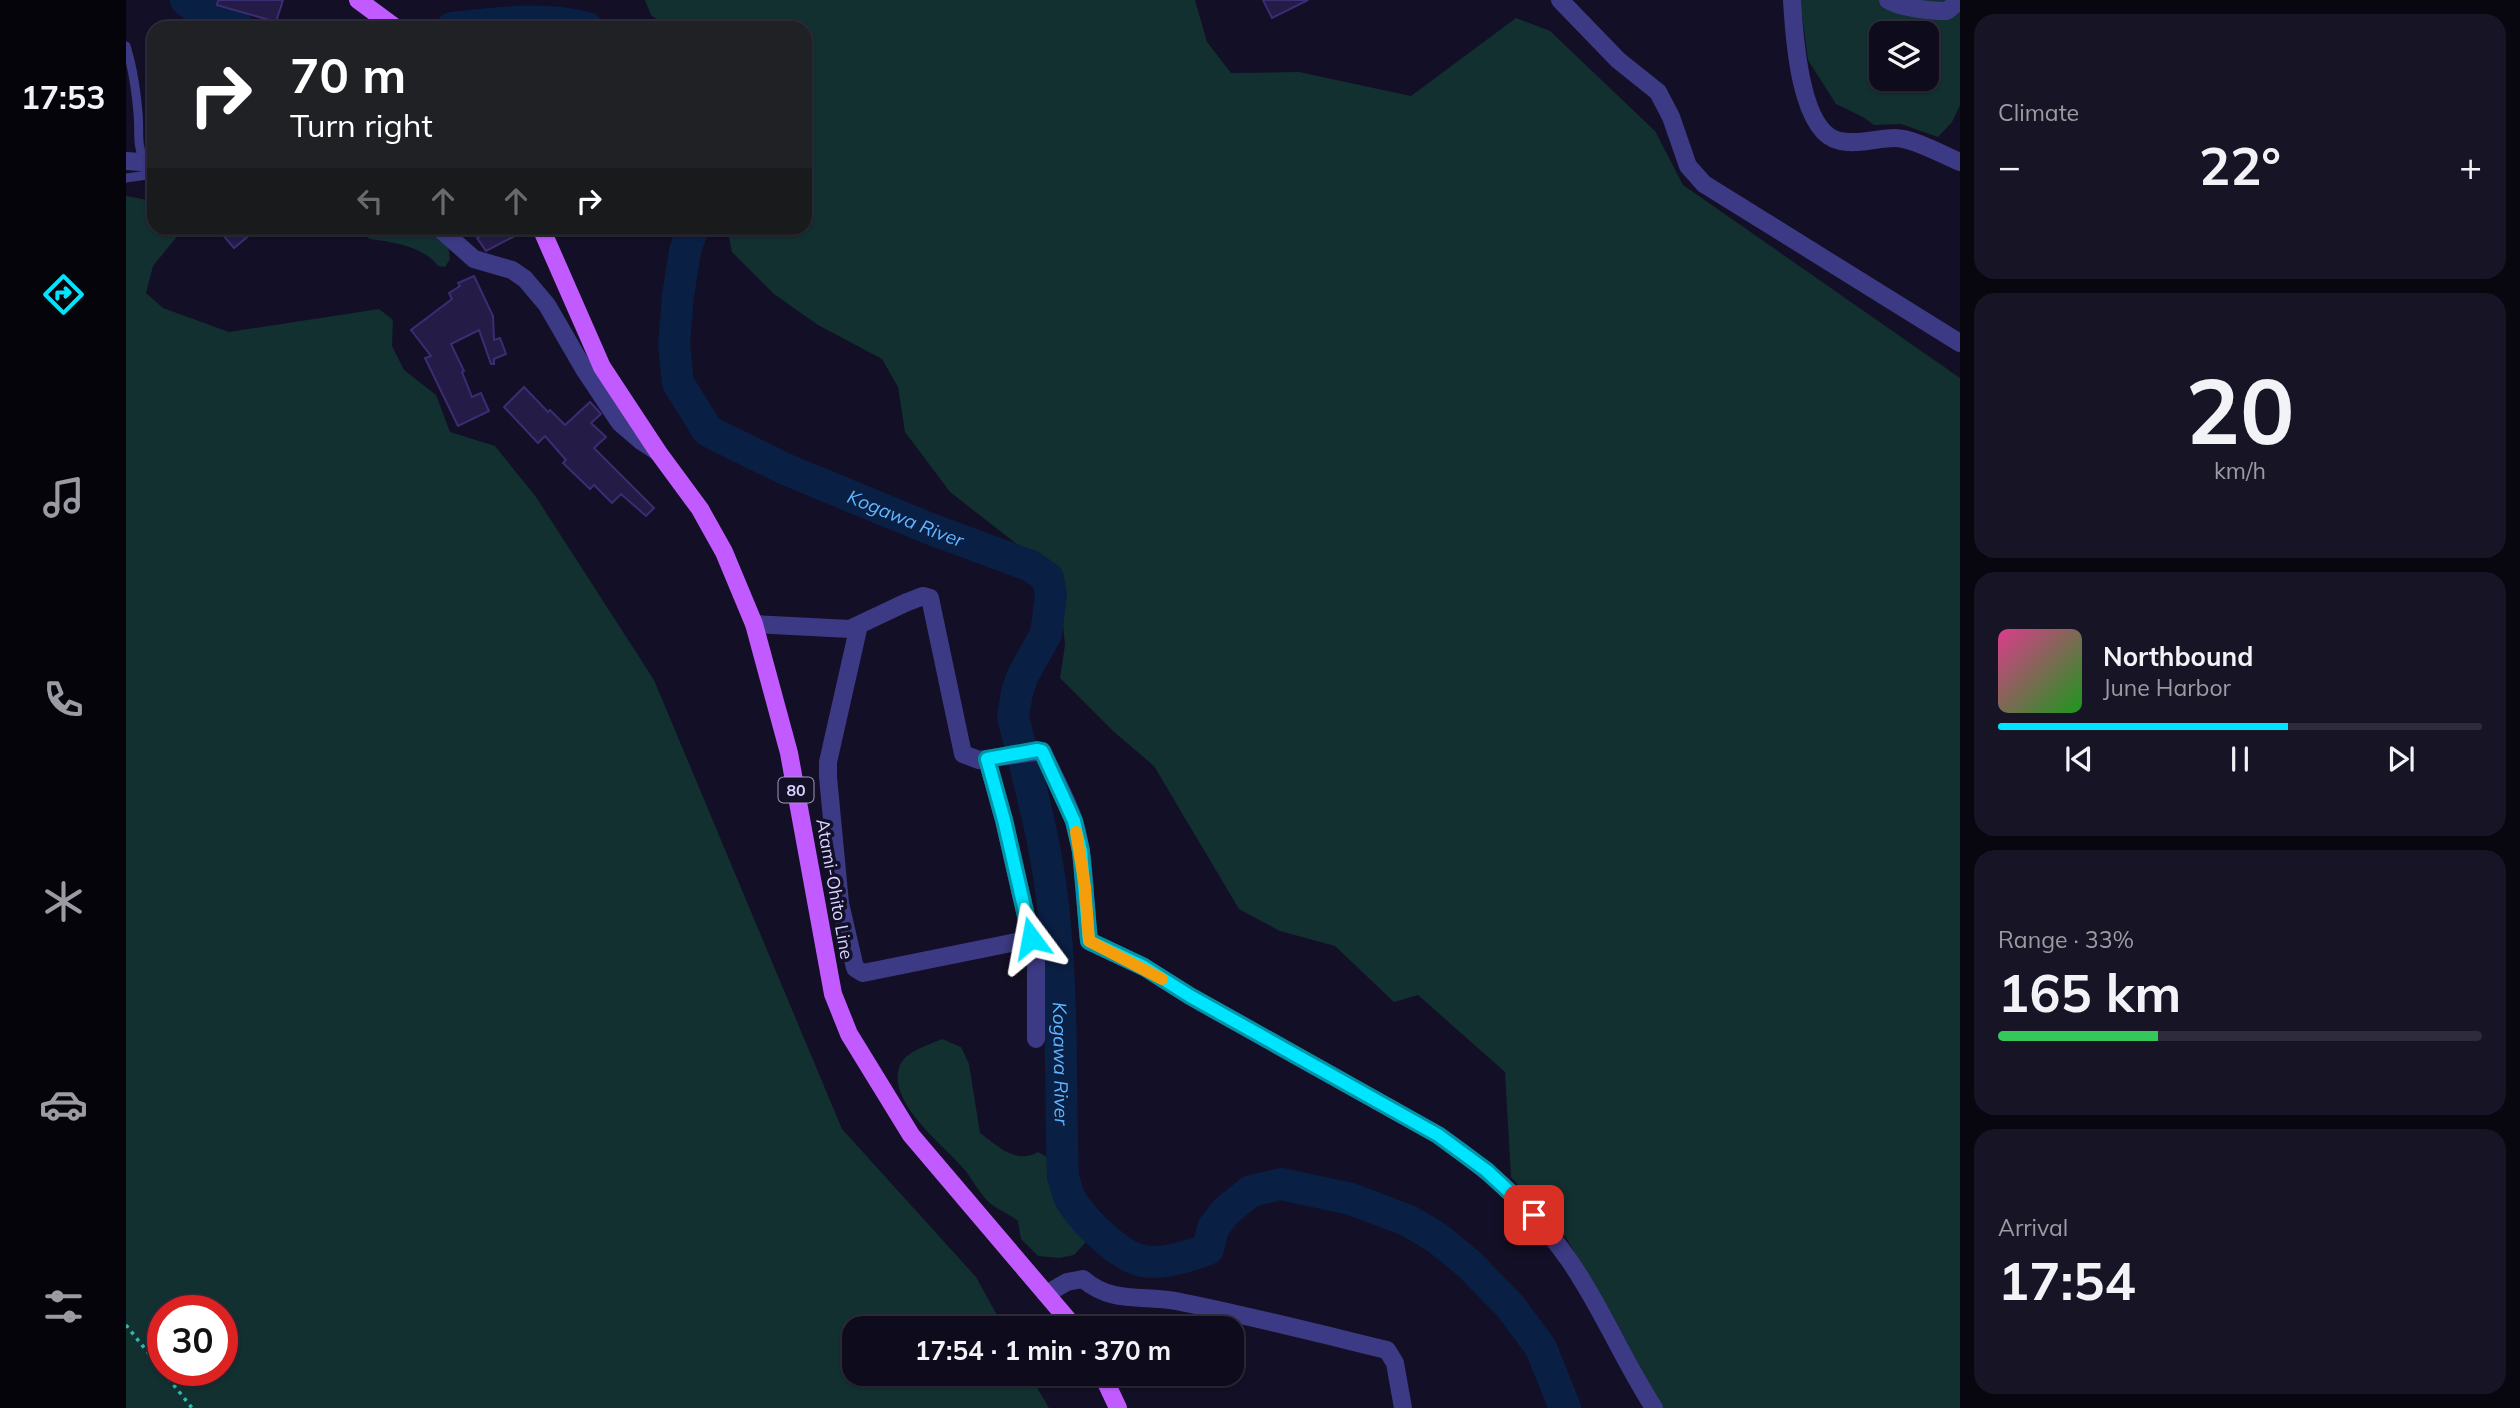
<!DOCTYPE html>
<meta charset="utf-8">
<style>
:root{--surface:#0e0b1c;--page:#171425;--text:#f1f3f6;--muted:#9b9ba3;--line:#2e2b3b;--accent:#00e5ff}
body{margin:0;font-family:Mulish,sans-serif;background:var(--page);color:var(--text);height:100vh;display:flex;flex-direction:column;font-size:26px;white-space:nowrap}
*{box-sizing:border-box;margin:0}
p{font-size:23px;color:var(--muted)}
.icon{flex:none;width:38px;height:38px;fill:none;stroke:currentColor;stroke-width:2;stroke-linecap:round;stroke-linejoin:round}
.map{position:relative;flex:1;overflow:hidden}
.panel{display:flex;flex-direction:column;gap:14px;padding:14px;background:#08060f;width:560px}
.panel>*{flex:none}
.hud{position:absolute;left:21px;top:21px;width:665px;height:214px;border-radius:21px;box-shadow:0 2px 5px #0004,0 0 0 2px var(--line);background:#202124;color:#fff;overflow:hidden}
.tools{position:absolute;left:1743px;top:21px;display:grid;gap:14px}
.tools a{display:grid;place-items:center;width:70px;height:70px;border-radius:14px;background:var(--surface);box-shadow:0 2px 5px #0004,0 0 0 2px var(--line);font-size:35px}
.speed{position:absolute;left:21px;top:1295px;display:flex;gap:14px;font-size:35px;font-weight:700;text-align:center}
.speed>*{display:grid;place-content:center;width:91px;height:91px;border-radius:50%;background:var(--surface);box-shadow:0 2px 5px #0004,0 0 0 2px var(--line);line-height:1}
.speed .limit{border:10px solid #d22;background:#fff;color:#111}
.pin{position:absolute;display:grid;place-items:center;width:60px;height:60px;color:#fff;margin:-30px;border-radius:14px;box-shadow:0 4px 10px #0006}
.me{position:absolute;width:77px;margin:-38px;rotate:347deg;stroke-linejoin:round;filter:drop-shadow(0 0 5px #0008)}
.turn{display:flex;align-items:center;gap:24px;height:147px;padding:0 28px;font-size:32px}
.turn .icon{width:91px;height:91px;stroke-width:2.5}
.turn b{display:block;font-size:49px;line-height:60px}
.lanes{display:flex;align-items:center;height:66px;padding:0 28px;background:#0003;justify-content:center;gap:35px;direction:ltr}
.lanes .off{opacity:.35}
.big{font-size:52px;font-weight:700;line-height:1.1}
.panel .tile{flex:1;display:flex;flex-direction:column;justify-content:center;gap:10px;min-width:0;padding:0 24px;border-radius:21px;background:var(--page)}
.panel .dial{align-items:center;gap:0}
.dial b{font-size:91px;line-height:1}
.song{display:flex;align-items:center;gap:21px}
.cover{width:84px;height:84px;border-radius:10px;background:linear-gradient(135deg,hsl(330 70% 55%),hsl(120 70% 35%))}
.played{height:7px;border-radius:4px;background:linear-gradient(90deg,var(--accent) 60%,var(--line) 60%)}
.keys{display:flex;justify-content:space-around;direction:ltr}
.heat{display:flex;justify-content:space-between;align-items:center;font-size:38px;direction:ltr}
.charge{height:10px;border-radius:5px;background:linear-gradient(90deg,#34c759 33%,var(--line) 0)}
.trip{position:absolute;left:716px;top:1316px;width:402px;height:70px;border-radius:21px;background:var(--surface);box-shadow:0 2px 5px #0004,0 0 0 2px var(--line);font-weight:700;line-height:70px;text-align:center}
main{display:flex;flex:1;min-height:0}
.menu{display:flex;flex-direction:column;width:126px;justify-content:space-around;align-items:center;background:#06040b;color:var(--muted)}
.menu .icon{width:49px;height:49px}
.menu .current{color:var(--accent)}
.menu b{font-size:32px;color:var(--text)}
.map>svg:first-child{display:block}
.green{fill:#12302f;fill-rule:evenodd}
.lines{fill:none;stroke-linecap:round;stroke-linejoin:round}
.river{stroke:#0a1f44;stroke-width:32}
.building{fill:#241b47;stroke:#3b2d73;stroke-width:2}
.path{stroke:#2fb8b0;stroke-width:3.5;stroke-dasharray:3.5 5;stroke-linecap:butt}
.lane{stroke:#3d3a85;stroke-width:9}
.street{stroke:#3d3a85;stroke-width:18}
.primary{stroke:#c25bff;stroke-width:18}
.route-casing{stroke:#0095a6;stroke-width:18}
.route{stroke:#00e5ff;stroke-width:12}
.slow{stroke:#f59e0b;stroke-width:12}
.labels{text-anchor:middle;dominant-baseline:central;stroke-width:7;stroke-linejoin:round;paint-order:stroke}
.shield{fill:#130f26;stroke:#9e99be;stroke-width:2}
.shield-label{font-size:16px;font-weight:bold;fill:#d9d4ff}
.street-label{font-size:18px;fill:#d9d4ff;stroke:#130f26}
.water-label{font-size:19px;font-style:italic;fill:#62b6ff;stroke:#130f26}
</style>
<main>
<nav class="menu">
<b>17:53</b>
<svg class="icon current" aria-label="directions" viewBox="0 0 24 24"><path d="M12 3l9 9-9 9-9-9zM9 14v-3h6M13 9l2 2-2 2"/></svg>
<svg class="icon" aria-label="music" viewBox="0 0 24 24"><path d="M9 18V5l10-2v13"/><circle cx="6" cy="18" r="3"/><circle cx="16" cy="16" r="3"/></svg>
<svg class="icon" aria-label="phone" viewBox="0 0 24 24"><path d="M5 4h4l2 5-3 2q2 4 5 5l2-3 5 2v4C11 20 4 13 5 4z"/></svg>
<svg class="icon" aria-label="climate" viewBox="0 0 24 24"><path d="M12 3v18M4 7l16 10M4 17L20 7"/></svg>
<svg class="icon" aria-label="car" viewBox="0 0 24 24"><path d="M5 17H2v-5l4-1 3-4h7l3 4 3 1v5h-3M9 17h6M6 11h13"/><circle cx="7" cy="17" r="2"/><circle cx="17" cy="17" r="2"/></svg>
<svg class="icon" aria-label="filters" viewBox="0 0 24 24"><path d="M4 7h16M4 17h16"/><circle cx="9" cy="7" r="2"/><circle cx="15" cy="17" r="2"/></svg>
</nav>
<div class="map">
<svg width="1834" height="1408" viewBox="0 0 1834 1408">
<rect width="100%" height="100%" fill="#130f26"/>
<path class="green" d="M519,0H1069L1081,42L1105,73L1173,72L1285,96L1390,18L1424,31L1529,131L1557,185L1834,378V1408H1536L1489,1320L1440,1238L1385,1177L1379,1072L1292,995L1268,1002L1209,946L1154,931L1113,909L1028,766L988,732L934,678L939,645L935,605L928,573L824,492L779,432L772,387L756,359L692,325L648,294L606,252L601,228H679V28H543L525,15Z
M1674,0H1834V105L1826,122L1812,137L1775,124L1748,125L1737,117L1710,104L1682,60ZM1755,33H1801V79H1755Z
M0,196L28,201V228H53V234L27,266L20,293L37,308L103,332L253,309L267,320L266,346L278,370L310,395L324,432L369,446L410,497L528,680L716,1129L850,1277L878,1328H728V1374H903L923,1408H0ZM37,1311H96V1370H37Z
M238,228H302L322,245L324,259L319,267L312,266C297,246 267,242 243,239Z
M816,1039L835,1047L843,1064L854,1133C872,1146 890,1165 912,1152L926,1160L936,1196L955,1226L960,1242L948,1255L933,1258L912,1256L895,1239L892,1221C883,1214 873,1210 865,1204C854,1195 847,1180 838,1169C819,1146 762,1104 773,1068C778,1051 801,1046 816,1039Z"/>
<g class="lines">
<g class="river">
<path d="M60,0L88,19L113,28"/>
<path d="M326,28C371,23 417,16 461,28"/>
<path id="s1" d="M567,228L559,251L552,296L548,344L552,383L582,431L659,469L802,528L905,566L922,578L925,595L920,634L897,675L891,692L887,717C903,782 922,848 928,915C937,1002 934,1090 937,1177C940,1185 941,1195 946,1202C959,1222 994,1257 1017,1261C1037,1265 1064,1256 1082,1249L1087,1228L1100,1211L1125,1191L1155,1184L1225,1199L1283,1221L1311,1238L1343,1264L1384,1306L1415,1348L1439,1408"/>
</g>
</g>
<path class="building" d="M92,0H157L150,22L91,5Z
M1137,0H1182L1146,18Z
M91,228H132L108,248Z
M359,228H404L360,251L351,238L362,232Z
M348,276L367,316L368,340L374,338L380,354L368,359V364H365L353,330L325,344L338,371L336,372L346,397L355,393L363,411L332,426L299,358L305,356L285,330L326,299L323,293L334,286L332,283Z
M398,387L422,412L424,410L439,425L464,402L475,414L465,423L480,437L468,448L528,508L520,516L495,494L486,503L468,485L464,489L437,463L440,460L419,436L412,443L378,407Z"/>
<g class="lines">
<path class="path" d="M0,1325L66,1408"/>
<path class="lane" d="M0,46C7,68 10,90 12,113C14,133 10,141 18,162
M0,178L28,174"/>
<path class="street" d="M1434,0L1492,60L1532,92L1545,117L1562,166L1578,184L1834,343
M1666,0C1668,33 1673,133 1714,141C1731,145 1752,138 1769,138C1787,138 1817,155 1834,162
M1762,0C1773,8 1807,11 1821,11L1834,0
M0,161L28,163
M313,228L348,259L386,270L399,279L421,305L458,369L494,423L515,441L532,452
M628,624L724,629L779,603L797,596L804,598L837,754L853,760L916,751C927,774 940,797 948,821C960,860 958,901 963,941L1018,967L1064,996L1312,1135C1363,1170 1408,1209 1443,1260C1475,1306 1497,1360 1528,1408
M733,625L702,762V777L714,903L729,968L737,973L900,940L905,938L878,820L861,759
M905,938L910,950V1039
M920,1294L941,1282L957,1279C986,1304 1015,1295 1050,1301C1120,1315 1191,1333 1261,1350L1269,1363L1277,1408"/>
<path class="primary" d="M232,0L270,28
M415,228L476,367L532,452L574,509L598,552L628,624L663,753L707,994L723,1034L785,1135L949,1328
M976,1374L992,1408"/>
</g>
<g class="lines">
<defs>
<path id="route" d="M905,938L878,820L861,759L911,750L916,751L948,821L955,851L963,941L1018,967L1064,996L1312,1135L1361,1171L1408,1215"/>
</defs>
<use href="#route" class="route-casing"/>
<use href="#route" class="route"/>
<path class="slow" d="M950,832L959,887L963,941L1036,979"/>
</g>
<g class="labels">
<rect class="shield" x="652.5" y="777.5" width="35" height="25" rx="5"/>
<g class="shield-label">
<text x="670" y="790">80</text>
</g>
<g class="street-label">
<text transform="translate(709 889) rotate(80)">Atami-Ohito Line</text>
</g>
<g class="water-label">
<text stroke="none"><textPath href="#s1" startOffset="430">Kogawa River</textPath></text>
<text stroke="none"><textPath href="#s1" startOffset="1083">Kogawa River</textPath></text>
</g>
</g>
</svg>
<div class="tools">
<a><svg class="icon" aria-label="layers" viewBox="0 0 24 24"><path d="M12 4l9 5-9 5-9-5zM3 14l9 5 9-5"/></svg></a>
</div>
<div class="speed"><div class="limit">30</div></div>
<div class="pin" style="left:1408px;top:1215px;background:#d93025"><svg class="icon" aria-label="arrive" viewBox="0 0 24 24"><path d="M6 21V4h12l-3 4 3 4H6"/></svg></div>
<svg class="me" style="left:905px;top:938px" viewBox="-20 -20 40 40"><path d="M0-17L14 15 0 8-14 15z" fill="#00e5ff" stroke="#fff" stroke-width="4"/></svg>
<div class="trip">17:54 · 1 min · 370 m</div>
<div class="hud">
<div class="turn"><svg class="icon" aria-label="right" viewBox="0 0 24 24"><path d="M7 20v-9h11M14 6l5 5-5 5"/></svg><div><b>70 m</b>Turn right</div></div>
<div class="lanes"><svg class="icon off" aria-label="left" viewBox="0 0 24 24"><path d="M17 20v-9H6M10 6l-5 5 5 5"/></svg><svg class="icon off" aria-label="ahead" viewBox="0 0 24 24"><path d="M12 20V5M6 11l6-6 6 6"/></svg><svg class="icon off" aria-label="ahead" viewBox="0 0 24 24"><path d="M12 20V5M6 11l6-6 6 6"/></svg><svg class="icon" aria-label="right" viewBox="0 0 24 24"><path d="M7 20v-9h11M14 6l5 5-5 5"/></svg></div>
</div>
</div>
<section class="panel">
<div class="tile"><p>Climate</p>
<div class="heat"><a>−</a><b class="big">22°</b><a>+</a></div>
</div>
<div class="tile dial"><b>20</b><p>km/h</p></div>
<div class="tile">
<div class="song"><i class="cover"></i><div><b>Northbound</b><p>June Harbor</p></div></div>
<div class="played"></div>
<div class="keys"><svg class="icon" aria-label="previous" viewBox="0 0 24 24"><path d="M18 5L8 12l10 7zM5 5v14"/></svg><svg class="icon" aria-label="pause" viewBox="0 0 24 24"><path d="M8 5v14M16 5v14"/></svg><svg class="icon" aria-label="next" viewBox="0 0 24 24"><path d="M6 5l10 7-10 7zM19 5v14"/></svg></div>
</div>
<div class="tile"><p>Range · 33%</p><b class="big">165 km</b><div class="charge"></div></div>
<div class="tile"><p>Arrival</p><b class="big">17:54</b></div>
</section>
</main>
